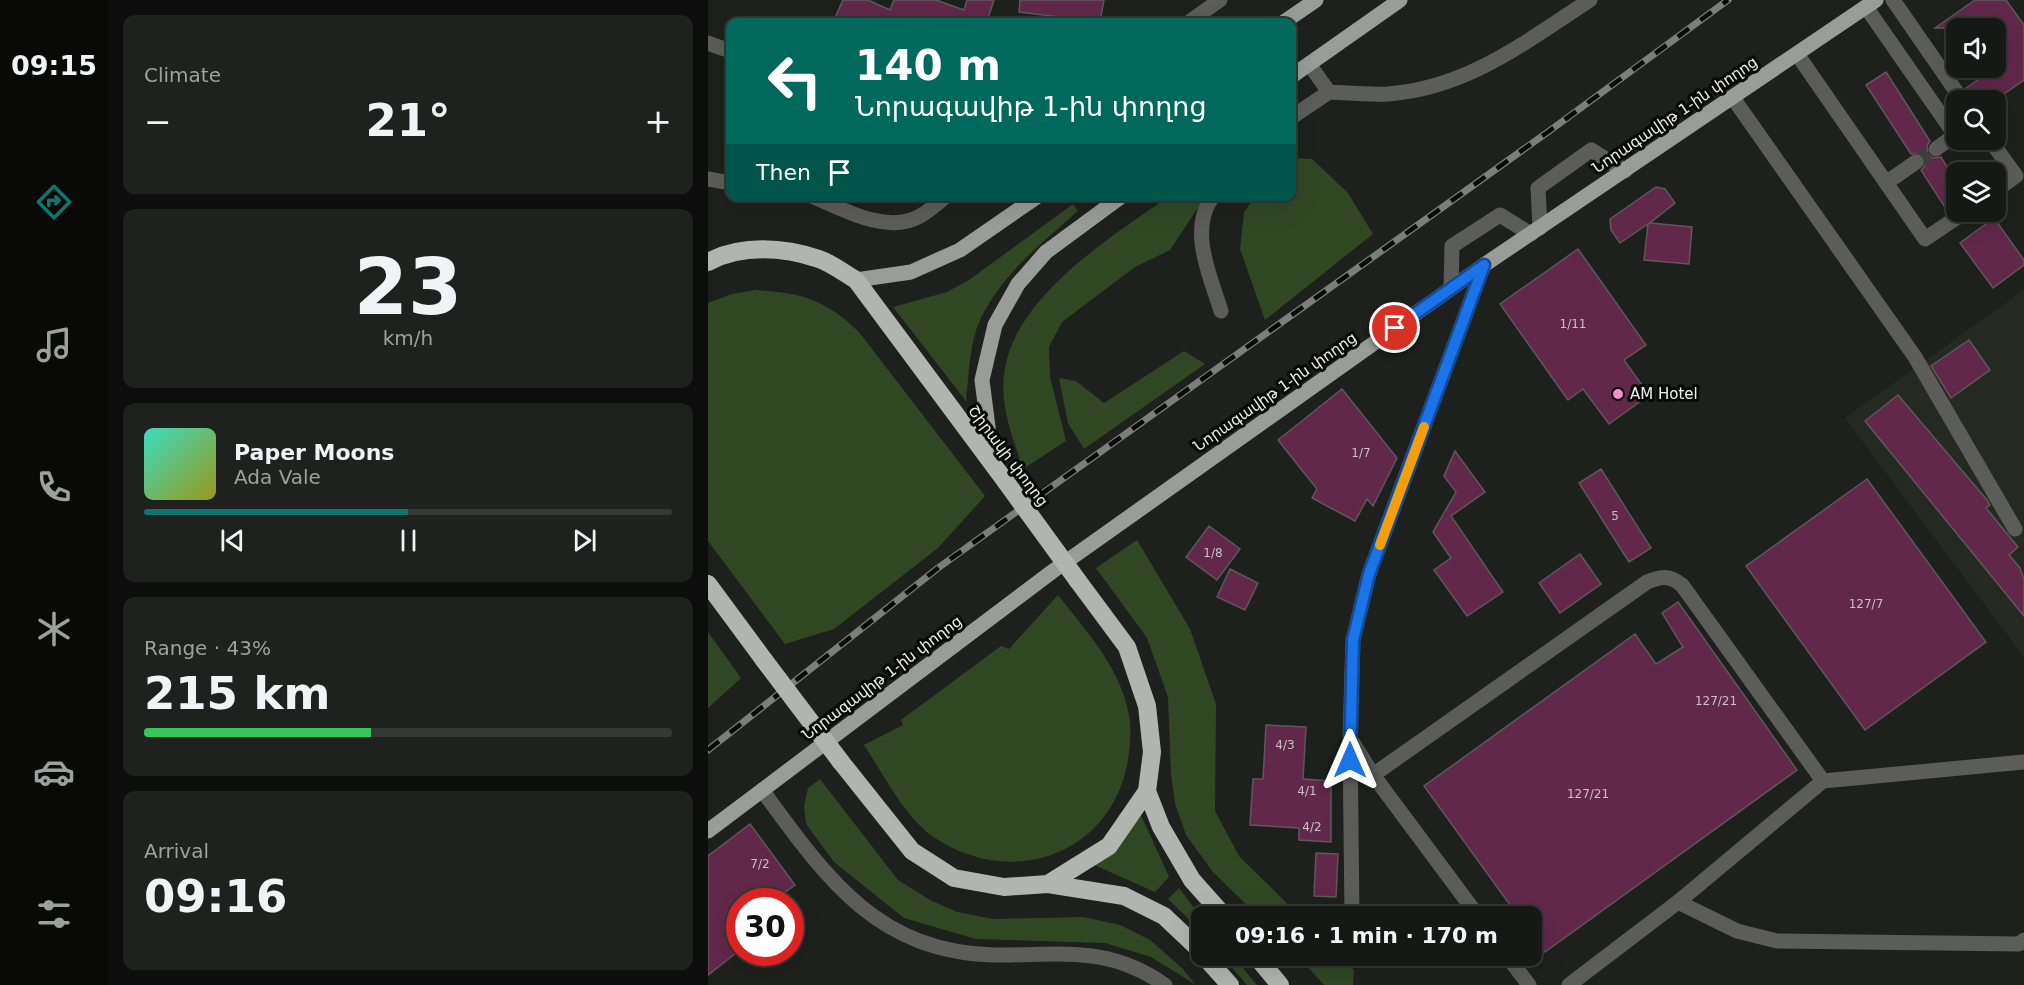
<!DOCTYPE html>
<meta charset="utf-8">
<style>
:root{--surface:#161815;--page:#1f211e;--text:#f1f3f6;--muted:#9ea0a0;--line:#353734;--accent:#0f766e}
body{margin:0;font-family:"DejaVu Sans","Noto Sans Armenian",sans-serif;background:var(--page);color:var(--text);height:100vh;display:flex;flex-direction:column;font-size:22px;white-space:nowrap}
*{box-sizing:border-box;margin:0}
p{font-size:20px;color:var(--muted)}
.icon{flex:none;width:33px;height:33px;fill:none;stroke:currentColor;stroke-width:2;stroke-linecap:round;stroke-linejoin:round}
.map{position:relative;flex:1;overflow:hidden}
.drawer{display:flex;flex-direction:column;gap:15px;padding:15px;background:#0c0d0c;width:600px}
.drawer>*{flex:none}
.banner{position:absolute;left:18px;top:18px;width:570px;height:183px;border-radius:12px;box-shadow:0 6px 24px #0002,0 0 0 2px var(--line);background:#00695c;color:#fff;overflow:hidden}
.fabs{position:absolute;left:1238px;top:18px;display:grid;gap:12px}
.fabs a{display:grid;place-items:center;width:60px;height:60px;border-radius:12px;background:var(--surface);box-shadow:0 6px 24px #0002,0 0 0 2px var(--line);font-size:30px}
.speed{position:absolute;left:18px;top:888px;display:flex;gap:12px;font-size:30px;font-weight:700;text-align:center}
.speed>*{display:grid;place-content:center;width:78px;height:78px;border-radius:50%;background:var(--surface);box-shadow:0 6px 24px #0002,0 0 0 2px var(--line);line-height:1}
.speed .limit{border:9px solid #d22;background:#fff;color:#111}
.pin{position:absolute;display:grid;place-items:center;width:51px;height:51px;color:#fff;margin:-26px;border:3px solid #fff;border-radius:50%;box-shadow:0 2px 6px #0007}
.me{position:absolute;width:66px;margin:-33px;rotate:0deg;stroke-linejoin:round;filter:drop-shadow(0 0 4px #0008)}
.turn{display:flex;align-items:center;gap:21px;height:126px;padding:0 30px;font-size:27px}
.turn .icon{width:78px;height:78px;stroke-width:2.5}
.turn b{display:block;font-size:42px;line-height:51px}
.then{display:flex;align-items:center;height:57px;padding:0 30px;background:#0003;gap:12px;font-size:22px}
.big{font-size:45px;font-weight:600;line-height:1.1}
.drawer .tile{flex:1;display:flex;flex-direction:column;justify-content:center;gap:9px;min-width:0;padding:0 21px;border-radius:12px;background:var(--page)}
.drawer .dial{align-items:center;gap:0}
.dial b{font-size:78px;line-height:1}
.song{display:flex;align-items:center;gap:18px}
.cover{width:72px;height:72px;border-radius:9px;background:linear-gradient(135deg,hsl(170 70% 55%),hsl(60 70% 35%))}
.played{height:6px;border-radius:3px;background:linear-gradient(90deg,var(--accent) 50%,var(--line) 50%)}
.keys{display:flex;justify-content:space-around;direction:ltr}
.heat{display:flex;justify-content:space-between;align-items:center;font-size:33px;direction:ltr}
.charge{height:9px;border-radius:4px;background:linear-gradient(90deg,#34c759 43%,var(--line) 0)}
.trip{position:absolute;left:483px;top:906px;width:351px;height:60px;border-radius:12px;background:var(--surface);box-shadow:0 6px 24px #0002,0 0 0 2px var(--line);font-weight:600;line-height:60px;text-align:center}
main{display:flex;flex:1;min-height:0}
.dock{display:flex;flex-direction:column;width:108px;justify-content:space-around;align-items:center;background:#090a08;color:var(--muted)}
.dock .icon{width:42px;height:42px}
.dock .current{color:var(--accent)}
.dock b{font-size:27px;color:var(--text)}
.map>svg:first-child{display:block}
.built{fill:#242a21}
.green{fill:#314724}
.building{fill:#612849;stroke:#5e585b;stroke-width:1.5}
.lines{fill:none;stroke-linecap:round;stroke-linejoin:round}
.minor-tunnel{stroke:#3c3f3c;stroke-width:15;stroke-dasharray:15 8;stroke-linecap:butt}
.minor{stroke:#5c5d5b;stroke-width:15}
.major{stroke:#999c98;stroke-width:15}
.highway{stroke:#b1b5b0;stroke-width:18}
.rail-casing{stroke:#7c7e7b;stroke-width:7}
.rail{stroke:#080907;stroke-width:4.5;stroke-dasharray:14;stroke-linecap:butt}
.highway-bridge{stroke:#b1b5b0;stroke-width:18}
.route-casing{stroke:#114b97;stroke-width:15}
.route{stroke:#1a73e8;stroke-width:10}
.slow{stroke:#f59e0b;stroke-width:10}
.poi-dot{fill:#f98fc9;stroke:#080907;stroke-width:2}
.labels{text-anchor:middle;dominant-baseline:central;stroke-width:6;stroke-linejoin:round;paint-order:stroke}
.number-label{font-size:12px;fill:#ccbfc5}
.street-label{font-size:15px;fill:#eff1ee;stroke:#080907}
.poi-label{font-size:15px;fill:#eff1ee;stroke:#080907;text-anchor:start}
</style>
<main>
<nav class="dock">
<b>09:15</b>
<svg class="icon current" aria-label="directions" viewBox="0 0 24 24"><path d="M12 3l9 9-9 9-9-9zM9 14v-3h6M13 9l2 2-2 2"/></svg>
<svg class="icon" aria-label="music" viewBox="0 0 24 24"><path d="M9 18V5l10-2v13"/><circle cx="6" cy="18" r="3"/><circle cx="16" cy="16" r="3"/></svg>
<svg class="icon" aria-label="phone" viewBox="0 0 24 24"><path d="M5 4h4l2 5-3 2q2 4 5 5l2-3 5 2v4C11 20 4 13 5 4z"/></svg>
<svg class="icon" aria-label="climate" viewBox="0 0 24 24"><path d="M12 3v18M4 7l16 10M4 17L20 7"/></svg>
<svg class="icon" aria-label="car" viewBox="0 0 24 24"><path d="M5 17H2v-5l4-1 3-4h7l3 4 3 1v5h-3M9 17h6M6 11h13"/><circle cx="7" cy="17" r="2"/><circle cx="17" cy="17" r="2"/></svg>
<svg class="icon" aria-label="filters" viewBox="0 0 24 24"><path d="M4 7h16M4 17h16"/><circle cx="9" cy="7" r="2"/><circle cx="15" cy="17" r="2"/></svg>
</nav>
<section class="drawer">
<div class="tile"><p>Climate</p>
<div class="heat"><a>−</a><b class="big">21°</b><a>+</a></div>
</div>
<div class="tile dial"><b>23</b><p>km/h</p></div>
<div class="tile">
<div class="song"><i class="cover"></i><div><b>Paper Moons</b><p>Ada Vale</p></div></div>
<div class="played"></div>
<div class="keys"><svg class="icon" aria-label="previous" viewBox="0 0 24 24"><path d="M18 5L8 12l10 7zM5 5v14"/></svg><svg class="icon" aria-label="pause" viewBox="0 0 24 24"><path d="M8 5v14M16 5v14"/></svg><svg class="icon" aria-label="next" viewBox="0 0 24 24"><path d="M6 5l10 7-10 7zM19 5v14"/></svg></div>
</div>
<div class="tile"><p>Range · 43%</p><b class="big">215 km</b><div class="charge"></div></div>
<div class="tile"><p>Arrival</p><b class="big">09:16</b></div>
</section>
<div class="map">
<svg width="1316" height="985" viewBox="0 0 1316 985">
<rect width="100%" height="100%" fill="#1d201c"/>
<path class="built" d="M1316,290V657L1137,418Z"/>
<path class="green" d="M584,158L604,159L640,193L665,234L557,320L532,249L536,212L547,197L584,196Z
M460,197H497L462,250L427,267L354,322L341,347L342,377L358,441L315,469C305,438 292,407 296,375C304,298 403,237 460,197Z
M365,204L370,211C334,243 293,275 272,320C261,345 261,375 258,401L185,307L239,292L261,280Z
M47,290C94,293 117,299 151,332L277,496L230,548L126,629L77,644L0,541V303L24,294Z
M476,351L497,364L376,449L360,423L351,378L368,381L396,403Z
M429,540L482,629L508,704L507,811L531,856L592,916H550L505,872L478,835L467,803L463,775L460,697L439,638L388,568Z
M350,595C379,632 412,667 421,715C424,729 422,746 420,760C404,855 304,889 227,838C197,818 176,775 156,745L195,725L193,720L293,646L301,649Z
M0,632L33,678L0,708Z
M112,779L190,880L222,900L249,912L285,919L375,917L412,925L442,940L474,968L488,985L443,957L397,943L268,939L196,918L126,862L98,824L96,806L100,788Z
M433,815L461,877L447,892L384,864Z
M471,888L493,917V931L460,899Z
M514,956H525L549,985H539Z
M590,956H631L646,970L645,985H616Z"/>
<path class="building" d="M135,0H160L182,10L186,0H228L256,10L259,0H286L280,18L284,19L283,22H125Z
M312,0H396L392,22L311,12Z
M1267,0H1298L1316,25V80L1287,100H1257L1260,94L1258,88L1287,68V28H1227Z
M1178,72L1222,141L1219,146L1220,154L1225,158L1233,157L1248,181V206L1240,212L1213,170L1217,166L1216,157L1212,153L1203,154L1158,85Z
M948,187L957,189L967,203L942,223L984,227L981,264L936,260L940,224L912,243L903,230L902,219Z
M1286,218L1316,260V265L1285,288L1252,243Z
M870,249L938,345L916,360L941,395L901,424L875,389L860,400L792,304Z
M1261,340L1282,370L1243,398L1223,366Z
M634,389L689,458L665,506L659,499L647,521L604,498L609,489L570,440Z
M1190,395L1279,500L1282,505L1278,508L1310,547L1301,555L1312,568L1316,579V616L1157,421Z
M747,451L777,492L743,516L795,592L759,616L726,570L743,558L725,532L748,492L736,476Z
M893,469L943,548L921,562L871,483Z
M1159,479L1278,642L1157,730L1038,566Z
M501,526L532,549L509,580L478,557Z
M872,554L893,584L852,613L831,583Z
M522,569L550,583L537,610L509,597Z
M970,602L1089,770L837,952L824,934V916H810L716,786L927,634L948,664L975,647L954,613Z
M558,725L598,727L595,779L623,781V842L591,840V828L542,825L545,779H555Z
M42,824L87,885L76,893L83,902H32V950L0,975V856Z
M608,853L630,854L628,897L606,896Z"/>
<g class="lines">
<path class="minor-tunnel" d="M1208,162L1228,149"/>
<path class="minor" d="M1185,0L1250,94
M1158,7L1247,135L1228,149
M481,22L512,0
M0,43L22,51
M1089,54L1217,239L1257,212
M621,92C640,93 661,95 680,94C760,88 817,42 882,0
M1025,98L1207,357L1307,529
M584,117L621,92L601,64
M1282,140L1308,176L1287,191
M0,179L22,183
M1178,183L1208,162
M104,196C134,209 179,235 212,216C221,211 230,203 238,196
M505,196C480,230 502,275 513,311
M832,228L830,188L883,150L917,171
M743,288L744,246L792,215L823,234
M642,738L665,775L770,916
M665,775L939,582C954,576 961,575 974,585L1115,781
M54,790C117,876 168,952 286,955C352,956 399,944 457,985
M970,902L1029,931L1069,941L1311,944L1316,940
M644,916L642,738L645,640L661,574L776,265
M799,956L821,985
M861,985L970,902L1115,781L1316,762"/>
<path class="major" d="M576,22L608,0
M584,76L692,0
M148,280L203,272L252,250L330,196
M285,466L274,380L287,325L310,284L338,252L414,196
M0,831L345,571L776,265L1168,0"/>
<path class="highway" d="M0,262C33,244 76,247 111,259C123,263 136,273 148,280L298,482
M370,581L419,647L439,706L444,752L439,791L453,827L484,880L516,916
M0,584L56,660
M133,762L204,851L246,878L296,887L340,884L416,896L456,916L494,952
M340,884L401,846L439,791
M496,956L522,985
M548,956L572,985"/>
<defs>
<path id="rail" d="M0,750L230,568L844,129L1020,0"/>
</defs>
<use href="#rail" class="rail-casing"/>
<use href="#rail" class="rail"/>
<path class="highway-bridge" d="M298,482L370,581
M56,660L133,762"/>
</g>
<g class="lines">
<defs>
<path id="route" d="M642,760L645,640L661,574L776,265L687,328"/>
</defs>
<use href="#route" class="route-casing"/>
<use href="#route" class="route"/>
<path class="slow" d="M672,545L716,427"/>
</g>
<circle class="poi-dot" cx="910" cy="394" r="6"/>
<g class="labels">
<g class="number-label">
<text x="865" y="324">1/11</text>
<text x="653" y="453">1/7</text>
<text x="907" y="516">5</text>
<text x="505" y="553">1/8</text>
<text x="1158" y="604">127/7</text>
<text x="1008" y="701">127/21</text>
<text x="577" y="745">4/3</text>
<text x="599" y="791">4/1</text>
<text x="880" y="794">127/21</text>
<text x="604" y="827">4/2</text>
<text x="52" y="864">7/2</text>
</g>
<g class="street-label">
<text transform="translate(967 115) rotate(-34)">Նորագավիթ 1-ին փողոց</text>
<text transform="translate(567 392) rotate(-35)">Նորագավիթ 1-ին փողոց</text>
<text transform="translate(300 456) rotate(53)">Շիրակի փողոց</text>
<text transform="translate(174 678) rotate(-37)">Նորագավիթ 1-ին փողոց</text>
</g>
<g class="poi-label">
<text x="922" y="394">AM Hotel</text>
</g>
</g>
</svg>
<div class="fabs">
<a><svg class="icon" aria-label="sound" viewBox="0 0 24 24"><path d="M4 9h4l5-4v14l-5-4H4zM17 9q2 3 0 6"/></svg></a>
<a><svg class="icon" aria-label="search" viewBox="0 0 24 24"><circle cx="10" cy="10" r="6"/><path d="M15 15l6 6"/></svg></a>
<a><svg class="icon" aria-label="layers" viewBox="0 0 24 24"><path d="M12 4l9 5-9 5-9-5zM3 14l9 5 9-5"/></svg></a>
</div>
<div class="speed"><div class="limit">30</div></div>
<div class="pin" style="left:687px;top:328px;background:#d93025"><svg class="icon" aria-label="arrive" viewBox="0 0 24 24"><path d="M6 21V4h12l-3 4 3 4H6"/></svg></div>
<svg class="me" style="left:642px;top:760px" viewBox="-20 -20 40 40"><path d="M0-17L14 15 0 8-14 15z" fill="#1a73e8" stroke="#fff" stroke-width="4"/></svg>
<div class="trip">09:16 · 1 min · 170 m</div>
<div class="banner">
<div class="turn"><svg class="icon" aria-label="left" viewBox="0 0 24 24"><path d="M17 20v-9H6M10 6l-5 5 5 5"/></svg><div><b>140 m</b>Նորագավիթ 1-ին փողոց</div></div>
<div class="then">Then<svg class="icon" aria-label="arrive" viewBox="0 0 24 24"><path d="M6 21V4h12l-3 4 3 4H6"/></svg></div>
</div>
</div>
</main>
